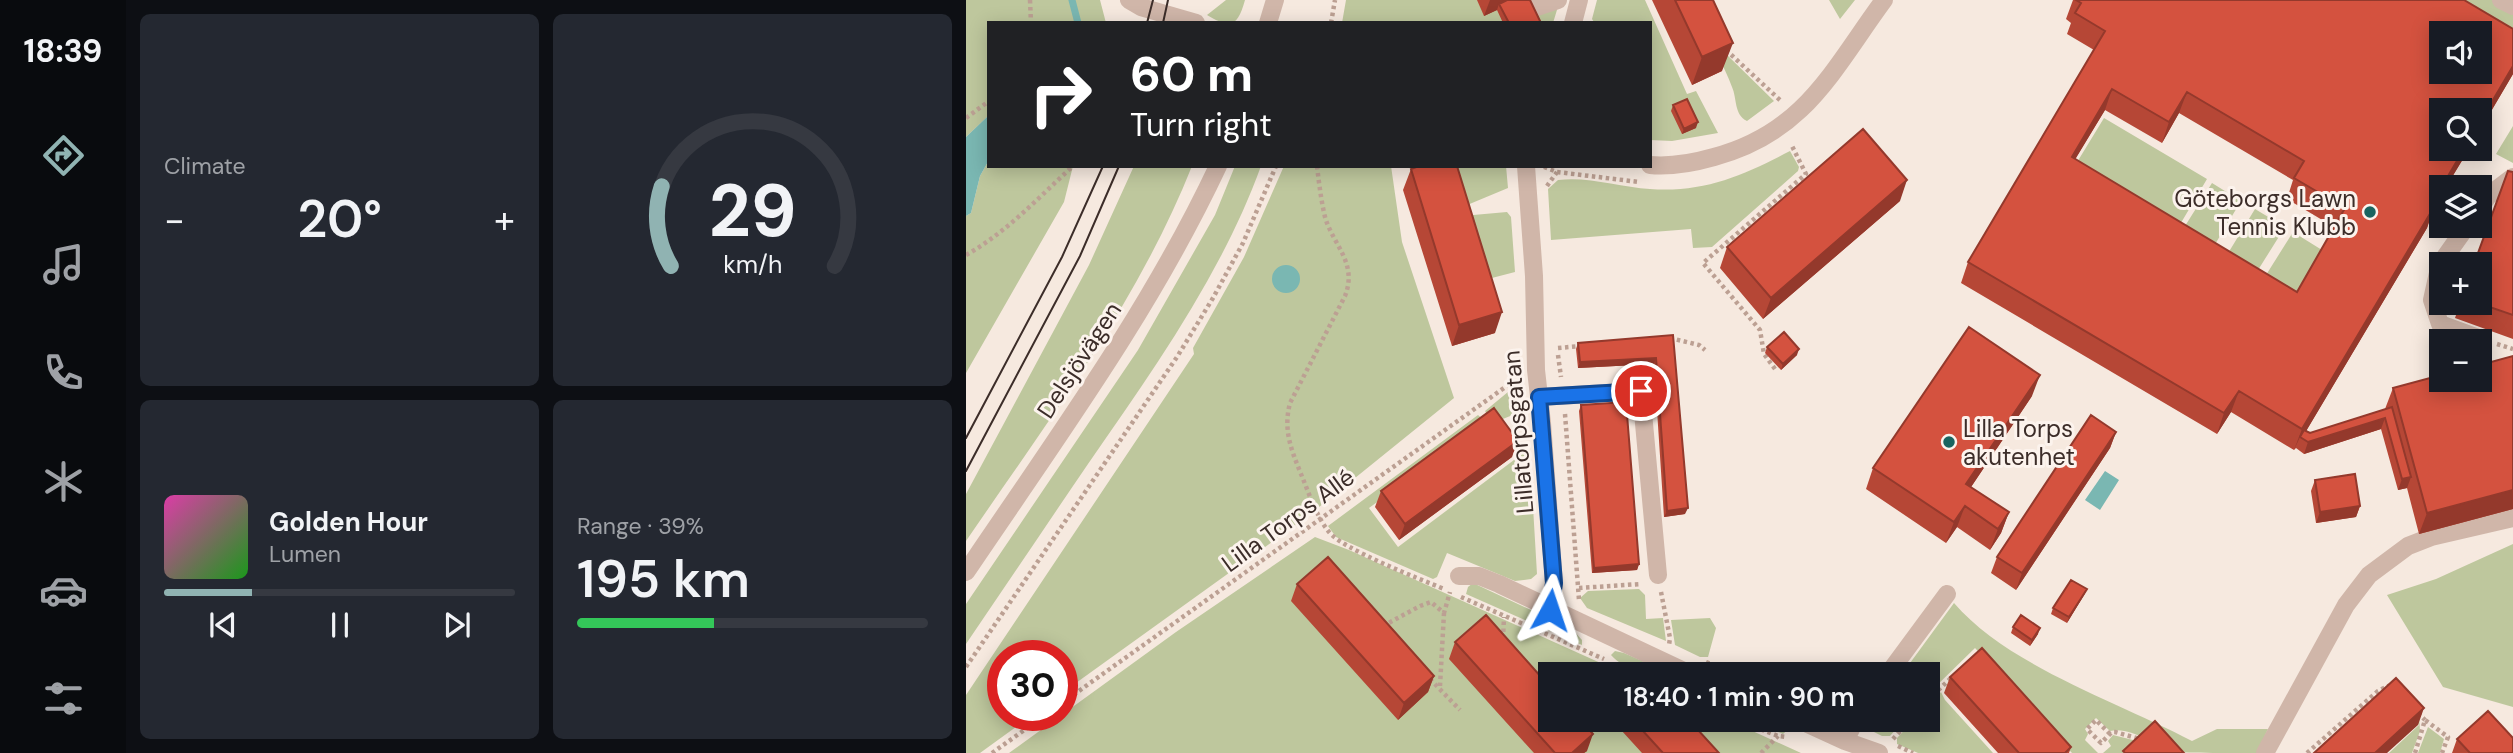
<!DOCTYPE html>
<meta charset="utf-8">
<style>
:root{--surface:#171b24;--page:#242831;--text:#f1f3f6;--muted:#9ea1a6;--line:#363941;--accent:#90b3b2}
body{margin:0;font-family:"DM Sans",sans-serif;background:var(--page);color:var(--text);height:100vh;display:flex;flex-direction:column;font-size:26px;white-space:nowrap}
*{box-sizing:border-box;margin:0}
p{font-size:23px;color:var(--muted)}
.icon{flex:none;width:38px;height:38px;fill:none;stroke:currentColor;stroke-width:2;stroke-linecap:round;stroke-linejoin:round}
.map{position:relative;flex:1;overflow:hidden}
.sheet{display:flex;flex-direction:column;gap:14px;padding:14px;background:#0d0f14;width:840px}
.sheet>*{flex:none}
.top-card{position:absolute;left:21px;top:21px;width:665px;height:147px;border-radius:0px;box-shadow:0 4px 18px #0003;background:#202124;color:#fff;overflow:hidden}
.controls{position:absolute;left:1463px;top:21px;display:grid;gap:14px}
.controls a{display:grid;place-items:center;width:63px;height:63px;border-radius:0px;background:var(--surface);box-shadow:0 4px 18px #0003;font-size:35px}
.speed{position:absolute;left:21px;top:640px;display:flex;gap:14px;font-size:35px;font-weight:700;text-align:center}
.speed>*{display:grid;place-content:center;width:91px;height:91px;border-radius:50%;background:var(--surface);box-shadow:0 4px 18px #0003;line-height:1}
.speed .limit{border:10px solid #d22;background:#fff;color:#111}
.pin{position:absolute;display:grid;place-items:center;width:60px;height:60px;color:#fff;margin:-30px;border:4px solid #fff;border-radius:50%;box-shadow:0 2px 7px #0007}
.me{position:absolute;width:77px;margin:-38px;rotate:5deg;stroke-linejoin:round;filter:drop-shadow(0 0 5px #0008)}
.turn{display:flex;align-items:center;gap:24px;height:147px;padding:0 28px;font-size:32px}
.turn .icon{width:91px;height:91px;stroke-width:2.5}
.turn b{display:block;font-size:49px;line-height:60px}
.big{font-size:52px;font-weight:600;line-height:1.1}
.sheet .widget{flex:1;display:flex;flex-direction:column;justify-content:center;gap:10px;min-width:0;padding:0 24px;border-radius:10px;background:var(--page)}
.sheet .dial{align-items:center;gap:0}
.dial svg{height:182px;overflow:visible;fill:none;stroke:var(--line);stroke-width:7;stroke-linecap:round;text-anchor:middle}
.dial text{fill:var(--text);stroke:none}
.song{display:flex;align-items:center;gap:21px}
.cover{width:84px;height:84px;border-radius:10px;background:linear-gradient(135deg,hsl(320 70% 55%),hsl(120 70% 35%))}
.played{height:7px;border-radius:4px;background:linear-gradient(90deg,var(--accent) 25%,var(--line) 25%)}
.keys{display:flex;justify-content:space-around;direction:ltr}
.heat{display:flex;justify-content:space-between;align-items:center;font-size:38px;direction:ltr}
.charge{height:10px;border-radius:5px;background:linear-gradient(90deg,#34c759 39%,var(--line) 0)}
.sheet .tiles{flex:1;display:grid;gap:14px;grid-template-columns:repeat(2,1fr)}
.trip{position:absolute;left:572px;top:662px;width:402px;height:70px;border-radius:0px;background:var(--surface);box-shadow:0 4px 18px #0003;font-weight:600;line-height:70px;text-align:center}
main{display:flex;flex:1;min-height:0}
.menu{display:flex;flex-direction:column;width:126px;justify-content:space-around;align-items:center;background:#090b0e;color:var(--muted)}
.menu .icon{width:49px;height:49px}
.menu .current{color:var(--accent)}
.menu b{font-size:32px;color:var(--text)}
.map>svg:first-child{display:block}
.green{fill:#bec79d}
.water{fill:#7ab7b2}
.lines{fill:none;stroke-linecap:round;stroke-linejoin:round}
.stream{stroke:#7ab7b2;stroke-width:7}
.path{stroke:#bca093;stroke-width:4.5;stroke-dasharray:3.5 3.5;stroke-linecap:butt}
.minor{stroke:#d0b6a9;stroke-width:18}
.tram{stroke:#3c2d29;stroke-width:2}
.wall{fill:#b64736;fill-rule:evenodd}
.shaded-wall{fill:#94392c}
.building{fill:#d4523f;stroke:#94392c;stroke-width:2;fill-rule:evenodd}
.route-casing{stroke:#114b97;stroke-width:18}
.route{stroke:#1a73e8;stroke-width:12}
.poi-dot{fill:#196460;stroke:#fcf3ed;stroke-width:2.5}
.labels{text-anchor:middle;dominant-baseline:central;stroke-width:6;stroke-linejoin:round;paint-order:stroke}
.poi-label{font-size:24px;fill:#3c2d29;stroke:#fcf3ed;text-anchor:end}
.street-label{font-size:24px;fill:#3c2d29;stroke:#fcf3ed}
</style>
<main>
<nav class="menu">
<b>18:39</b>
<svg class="icon current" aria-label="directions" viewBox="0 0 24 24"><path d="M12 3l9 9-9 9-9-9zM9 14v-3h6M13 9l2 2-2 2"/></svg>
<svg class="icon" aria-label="music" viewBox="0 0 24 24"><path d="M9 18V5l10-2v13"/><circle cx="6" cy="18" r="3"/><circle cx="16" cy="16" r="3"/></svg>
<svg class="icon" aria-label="phone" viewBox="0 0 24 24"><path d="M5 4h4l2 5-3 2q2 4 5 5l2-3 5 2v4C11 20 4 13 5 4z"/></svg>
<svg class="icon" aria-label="climate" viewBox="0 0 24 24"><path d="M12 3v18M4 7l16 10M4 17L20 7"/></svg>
<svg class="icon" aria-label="car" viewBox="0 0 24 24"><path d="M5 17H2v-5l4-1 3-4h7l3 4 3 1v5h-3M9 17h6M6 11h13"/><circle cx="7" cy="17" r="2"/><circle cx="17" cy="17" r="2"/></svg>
<svg class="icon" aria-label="filters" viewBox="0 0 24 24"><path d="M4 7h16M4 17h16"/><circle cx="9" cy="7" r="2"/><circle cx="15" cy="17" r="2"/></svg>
</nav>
<section class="sheet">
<div class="tiles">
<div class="widget"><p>Climate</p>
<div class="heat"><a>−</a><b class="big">20°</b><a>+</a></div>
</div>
<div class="widget dial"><svg viewBox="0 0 100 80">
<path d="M14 69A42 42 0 1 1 86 69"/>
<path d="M14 69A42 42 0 0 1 10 34" stroke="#90b3b2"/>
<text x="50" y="56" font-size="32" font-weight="700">29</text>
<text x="50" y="72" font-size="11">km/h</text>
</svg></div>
<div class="widget">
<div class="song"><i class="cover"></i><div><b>Golden Hour</b><p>Lumen</p></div></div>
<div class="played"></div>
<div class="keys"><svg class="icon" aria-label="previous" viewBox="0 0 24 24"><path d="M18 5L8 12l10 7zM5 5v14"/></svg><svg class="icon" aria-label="pause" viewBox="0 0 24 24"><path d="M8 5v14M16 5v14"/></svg><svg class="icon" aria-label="next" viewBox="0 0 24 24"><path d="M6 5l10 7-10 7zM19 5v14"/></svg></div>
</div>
<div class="widget"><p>Range · 39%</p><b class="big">195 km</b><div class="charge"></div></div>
</div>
</section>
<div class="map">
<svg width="1547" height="753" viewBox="0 0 1547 753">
<rect width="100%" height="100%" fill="#f6e9df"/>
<path class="green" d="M0,0H134L140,23H23V115L0,137Z
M260,0H279C272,25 266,30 241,15Z
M380,0H594L587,23H376Z
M631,0H679L721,94L730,91L752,133L706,141L684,140V23L628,22L626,19Z
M863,0H889L874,19Z
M1483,0H1547V38Z
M758,52L808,101L781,121C768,115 771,98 766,87C762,76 757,66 752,56Z
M1138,118L1241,179L1206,238L1102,177Z
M1547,126V163L1530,154Z
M824,151L833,167L832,171L746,247L727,248L725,229L585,240L582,189L592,180C621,176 654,187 684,189C738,193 778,175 824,151Z
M23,160V166H107L98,202L0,373V216L5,213L14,176Z
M168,166H226C172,302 82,421 0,541V494L123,265Z
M269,166H295C256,274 187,370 122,464C81,524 41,584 0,644V604L172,350L249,215Z
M318,166H425L436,242L488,398L342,516L96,693V656H37V716H65L14,753H0V695L228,354L227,348L278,257Z
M446,166H540L542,188L494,208L447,178Z
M1246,183L1275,201L1239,261L1209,242Z
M1289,209L1319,227L1282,286L1253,268Z
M541,212L545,217L549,272L522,279L496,216Z
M1327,232L1356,250L1319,310L1290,291Z
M548,387L556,391L559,410L527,423L519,411Z
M512,415L520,422L403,508L432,547L560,451L564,456L571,574L565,579L549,581L481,553L471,577L467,579L370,537L362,526Z
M349,537L383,550L659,674H584V719H760L835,753H43L210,632Z
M1547,544V707L1477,687L1421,595L1470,579Z
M507,583L606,629L616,640V645L500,594L502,587Z
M673,589L679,595L680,619L697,618L700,641L621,608L614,598L622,591Z
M988,603C1042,666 1152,702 1226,741L1251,729H1302L1291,753C1272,753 1221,753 1206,752C1187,745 1165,726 1144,731L1130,718L1119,729L1122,734L1119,740L1132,753H1106L1009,648L963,693L962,674H936Z
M744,618L750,628L742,657H734L709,645L705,620Z
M649,651L658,653L706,674C686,674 660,672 645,655Z
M975,692L979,700L1027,753H952L931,744V738L949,719H962L963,705Z
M1425,695L1453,716L1454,731L1446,753H1423L1453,725Z
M782,719H810L825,727L817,734Z
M904,719H939L924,736H916L904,730Z
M1462,727L1478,739L1474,753H1452Z
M1147,735L1171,741L1157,753H1137L1145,746L1142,741Z"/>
<path class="water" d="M23,115V160L14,176L5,213L0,216V137Z
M306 279a14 14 0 1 1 28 0a14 14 0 1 1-28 0Z
M1139,471L1153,480L1134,510L1119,500Z"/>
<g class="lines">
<path class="stream" d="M106,0L112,23"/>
<path class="path" d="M64,0L65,23
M365,23L369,0
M760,50L815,101
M0,118L23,101
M351,166C353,183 355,200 359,217C367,245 392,263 379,296L324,403C317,430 325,449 335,474C343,493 350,516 363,532C376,549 454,579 478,589
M578,167L591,172L673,182
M581,186L591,172
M0,255C41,232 72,198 107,166
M704,338L733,345L739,350
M1531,344L1547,349
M592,348L615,346
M592,355L595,377
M809,369L798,354L794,330L737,263L840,174L825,144
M599,414L613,600
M613,588L675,584
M695,592L704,638L703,645
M495,597L638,659
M417,626L454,606L465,602L478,613L484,592
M537,639L538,617
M740,662L768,674
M0,667L211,357L247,298L277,243L310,166
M464,679L494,710
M474,686L478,613
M962,700L985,678
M96,703L552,378
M1452,713L1459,720
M769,719L812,736L820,737
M1144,734L1130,720L1121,729L1135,743L1146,732H1149L1174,739
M927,739L945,719
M932,746L947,753
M26,753L78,716
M795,753L812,736
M1341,753L1412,691L1422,686L1427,687
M1449,753L1459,720L1482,737L1476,753"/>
<path class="minor" d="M163,0L175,7L230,23
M1535,0L1547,6
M571,7L592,0
M302,23L309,0
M607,23L613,0
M684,165C706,167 727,163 748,157C839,133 867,69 918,0
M560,166L568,276L570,370L576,423L588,583L584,610
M1514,208L1522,196L1547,177
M1501,226L1474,264L1466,300L1474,324L1515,339
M573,397L675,391L692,575
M0,572C89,440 184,311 252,166
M493,576H513L533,584L724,674
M922,674L981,594
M831,719L879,741L913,753
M879,741L890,719
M1299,753L1380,605L1403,575L1442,546L1465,537L1547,518"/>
<path class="tram" d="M181,23L187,0
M197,23L202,0
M0,438L96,257L137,166
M0,471L114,256L153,166"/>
</g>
<path class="wall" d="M511,0H564L575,23H537L531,10L518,16Z
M686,0H747L756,71L726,85Z
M1107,0H1498L1547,74L1514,130V110L1475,149H1503L1480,187H1475V195L1468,207L1461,228L1340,431L1344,433L1419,409L1427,388L1547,356V509L1453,534L1441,488L1432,490L1415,429L1338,454L1330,448L1328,450L1265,412L1251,434L995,283L1002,262L1128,50L1101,34L1105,23L1100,19ZM1139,110L1196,143L1213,113L1327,180L1321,199L1368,227L1331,292L1109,159Z
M707,105L730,128L716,134L705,111Z
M445,169L529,333L486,346L437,190Z
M1547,172V339L1489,318L1494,303H1514Z
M934,201L797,319L754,268L761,247Z
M707,335L719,514L698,517L688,364L612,368L610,349L612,343Z
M801,347L831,355L815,370L799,353Z
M1066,396L1005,487L1043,512L1035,533L1024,550L991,527L980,543L900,489L907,468Z
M615,405L673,564L671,570L626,573L613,411Z
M1150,432L1144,448L1050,590L1025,573L1031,557Z
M546,457L433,540L409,507L415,491Z
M1349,480L1394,506L1390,517L1350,523L1345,491Z
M331,584L468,676L462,692L432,720L325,601Z
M1121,589L1118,595L1101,623L1085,614L1087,608Z
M1047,627L1072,634L1064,646L1045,633Z
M489,642L621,751L618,753H568L483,659Z
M984,677L1105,747L1103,753H1032L978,693Z
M645,719H722L753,753H676Z
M1491,739L1547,753H1486Z"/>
<path class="shaded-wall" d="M524,0H551L533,4L531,10L518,16Z
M767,43L756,71L726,85L736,57Z
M1547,66V74L1514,130V122Z
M1146,89L1139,110L1098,178L1106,157Z
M1221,92L1213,113L1196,143L1203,122Z
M732,122L730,128L716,134L718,129Z
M1498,149H1503L1480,187H1475V195L1462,218L1468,207L1461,228L1336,438L1334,437L1328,450L1336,429L1465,205Z
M941,180L934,201L797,319L805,298Z
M536,312L529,333L486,346L493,325Z
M833,349L831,355L815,370L817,364Z
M690,358L688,364L612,368L614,362Z
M1074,375L1066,396L993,505L1000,484Z
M1273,391L1265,412L1251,434L1258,413Z
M1419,418L1415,429L1338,454L1342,442Z
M1150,432L1144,448L1050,590L1056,573Z
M552,441L546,457L433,540L439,524Z
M1445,477L1441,488L1432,490L1436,479Z
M1547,490V509L1453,534L1461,513Z
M999,506L991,527L980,543L988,522Z
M1394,506L1390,517L1350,523L1354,512Z
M722,508L719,514L698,517L701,511Z
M1043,512L1035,533L1024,550L1032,529Z
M673,564L671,570L626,573L628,568Z
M1121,589L1118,595L1101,623L1103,617Z
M1074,628L1072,634L1064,646L1066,640Z
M468,676L462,692L432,720L438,703Z
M1458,708L1452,725L1421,753H1409Z
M627,734L621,751L618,753H606Z"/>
<path class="building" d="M541,0H564L575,23H543L533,4Z
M709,0H747L767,43L736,57Z
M1110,0H1498L1547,29V66L1514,122V110H1475V149H1498L1465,205L1468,207L1336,429L1273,391L1258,413L1002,262L1139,31L1109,13L1115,3ZM1475,33H1514V72H1475ZM1146,89L1203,122L1221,92L1338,161L1328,178L1379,208L1331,292L1106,157Z
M721,99L732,122L718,129L707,105Z
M897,129L941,180L805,298L761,247Z
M453,166H491L536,312L493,325L445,169Z
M1542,171L1547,172V315L1512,303H1514V264H1508Z
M1003,327L1074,375L1000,484L1043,512L1032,529L999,506L988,522L907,468Z
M818,332L833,349L817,364L801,347Z
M707,335L722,508L701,511L690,358L614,362L612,343Z
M1547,356V490L1461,513L1427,388L1475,375V380H1514V365Z
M660,402L673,564L628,568L615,405Z
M1426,407L1445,477L1436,479L1419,418L1342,442L1334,437L1338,430L1344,433Z
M528,408L552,441L439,524L415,491Z
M1125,415L1150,432L1056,573L1031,557Z
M1389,474L1394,506L1354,512L1349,480Z
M362,557L468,676L438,703L331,584Z
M1105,580L1121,589L1103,617L1087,608Z
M520,615L584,687V719H614L627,734L606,753H589L489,642Z
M1055,615L1074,628L1066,640L1047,627Z
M1016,648L1105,747L1099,753H1053L984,677Z
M1430,678L1458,708L1409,753H1348Z
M1522,711L1547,738V753H1504L1491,739Z
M666,719H722L753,753H697Z
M1189,721L1218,753H1159L1157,751Z"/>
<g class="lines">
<defs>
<path id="route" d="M584,610L588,583L573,397L675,391"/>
</defs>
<use href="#route" class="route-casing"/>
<use href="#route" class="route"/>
</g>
<g class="poi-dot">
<circle cx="1404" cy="212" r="7"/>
<circle cx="983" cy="442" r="7"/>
</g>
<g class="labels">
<g class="poi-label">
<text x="1390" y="198">Göteborgs Lawn<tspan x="1390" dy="28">Tennis Klubb</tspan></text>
<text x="997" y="428" text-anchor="start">Lilla Torps<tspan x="997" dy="28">akutenhet</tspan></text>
</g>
<g class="street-label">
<text transform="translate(113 360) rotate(-57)">Delsjövägen</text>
<text transform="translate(552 432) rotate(-95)">Lillatorpsgatan</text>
<text transform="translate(322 520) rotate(-36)">Lilla Torps Allé</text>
</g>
</g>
</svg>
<div class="controls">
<a><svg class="icon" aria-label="sound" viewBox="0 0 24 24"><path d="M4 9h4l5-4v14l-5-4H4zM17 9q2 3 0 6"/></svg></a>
<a><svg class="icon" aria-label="search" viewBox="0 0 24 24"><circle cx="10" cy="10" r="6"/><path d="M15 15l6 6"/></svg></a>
<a><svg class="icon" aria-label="layers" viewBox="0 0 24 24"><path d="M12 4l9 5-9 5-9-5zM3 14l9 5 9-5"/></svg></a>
<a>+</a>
<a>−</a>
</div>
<div class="speed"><div class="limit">30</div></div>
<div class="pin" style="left:675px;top:391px;background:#d93025"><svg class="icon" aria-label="arrive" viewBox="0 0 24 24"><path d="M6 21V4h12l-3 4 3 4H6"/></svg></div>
<svg class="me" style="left:584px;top:610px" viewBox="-20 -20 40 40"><path d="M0-17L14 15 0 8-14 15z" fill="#1a73e8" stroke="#fff" stroke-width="4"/></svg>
<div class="trip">18:40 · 1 min · 90 m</div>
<div class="top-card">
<div class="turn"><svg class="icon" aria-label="right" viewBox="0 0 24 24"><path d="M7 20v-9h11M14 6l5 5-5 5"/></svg><div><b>60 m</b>Turn right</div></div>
</div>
</div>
</main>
